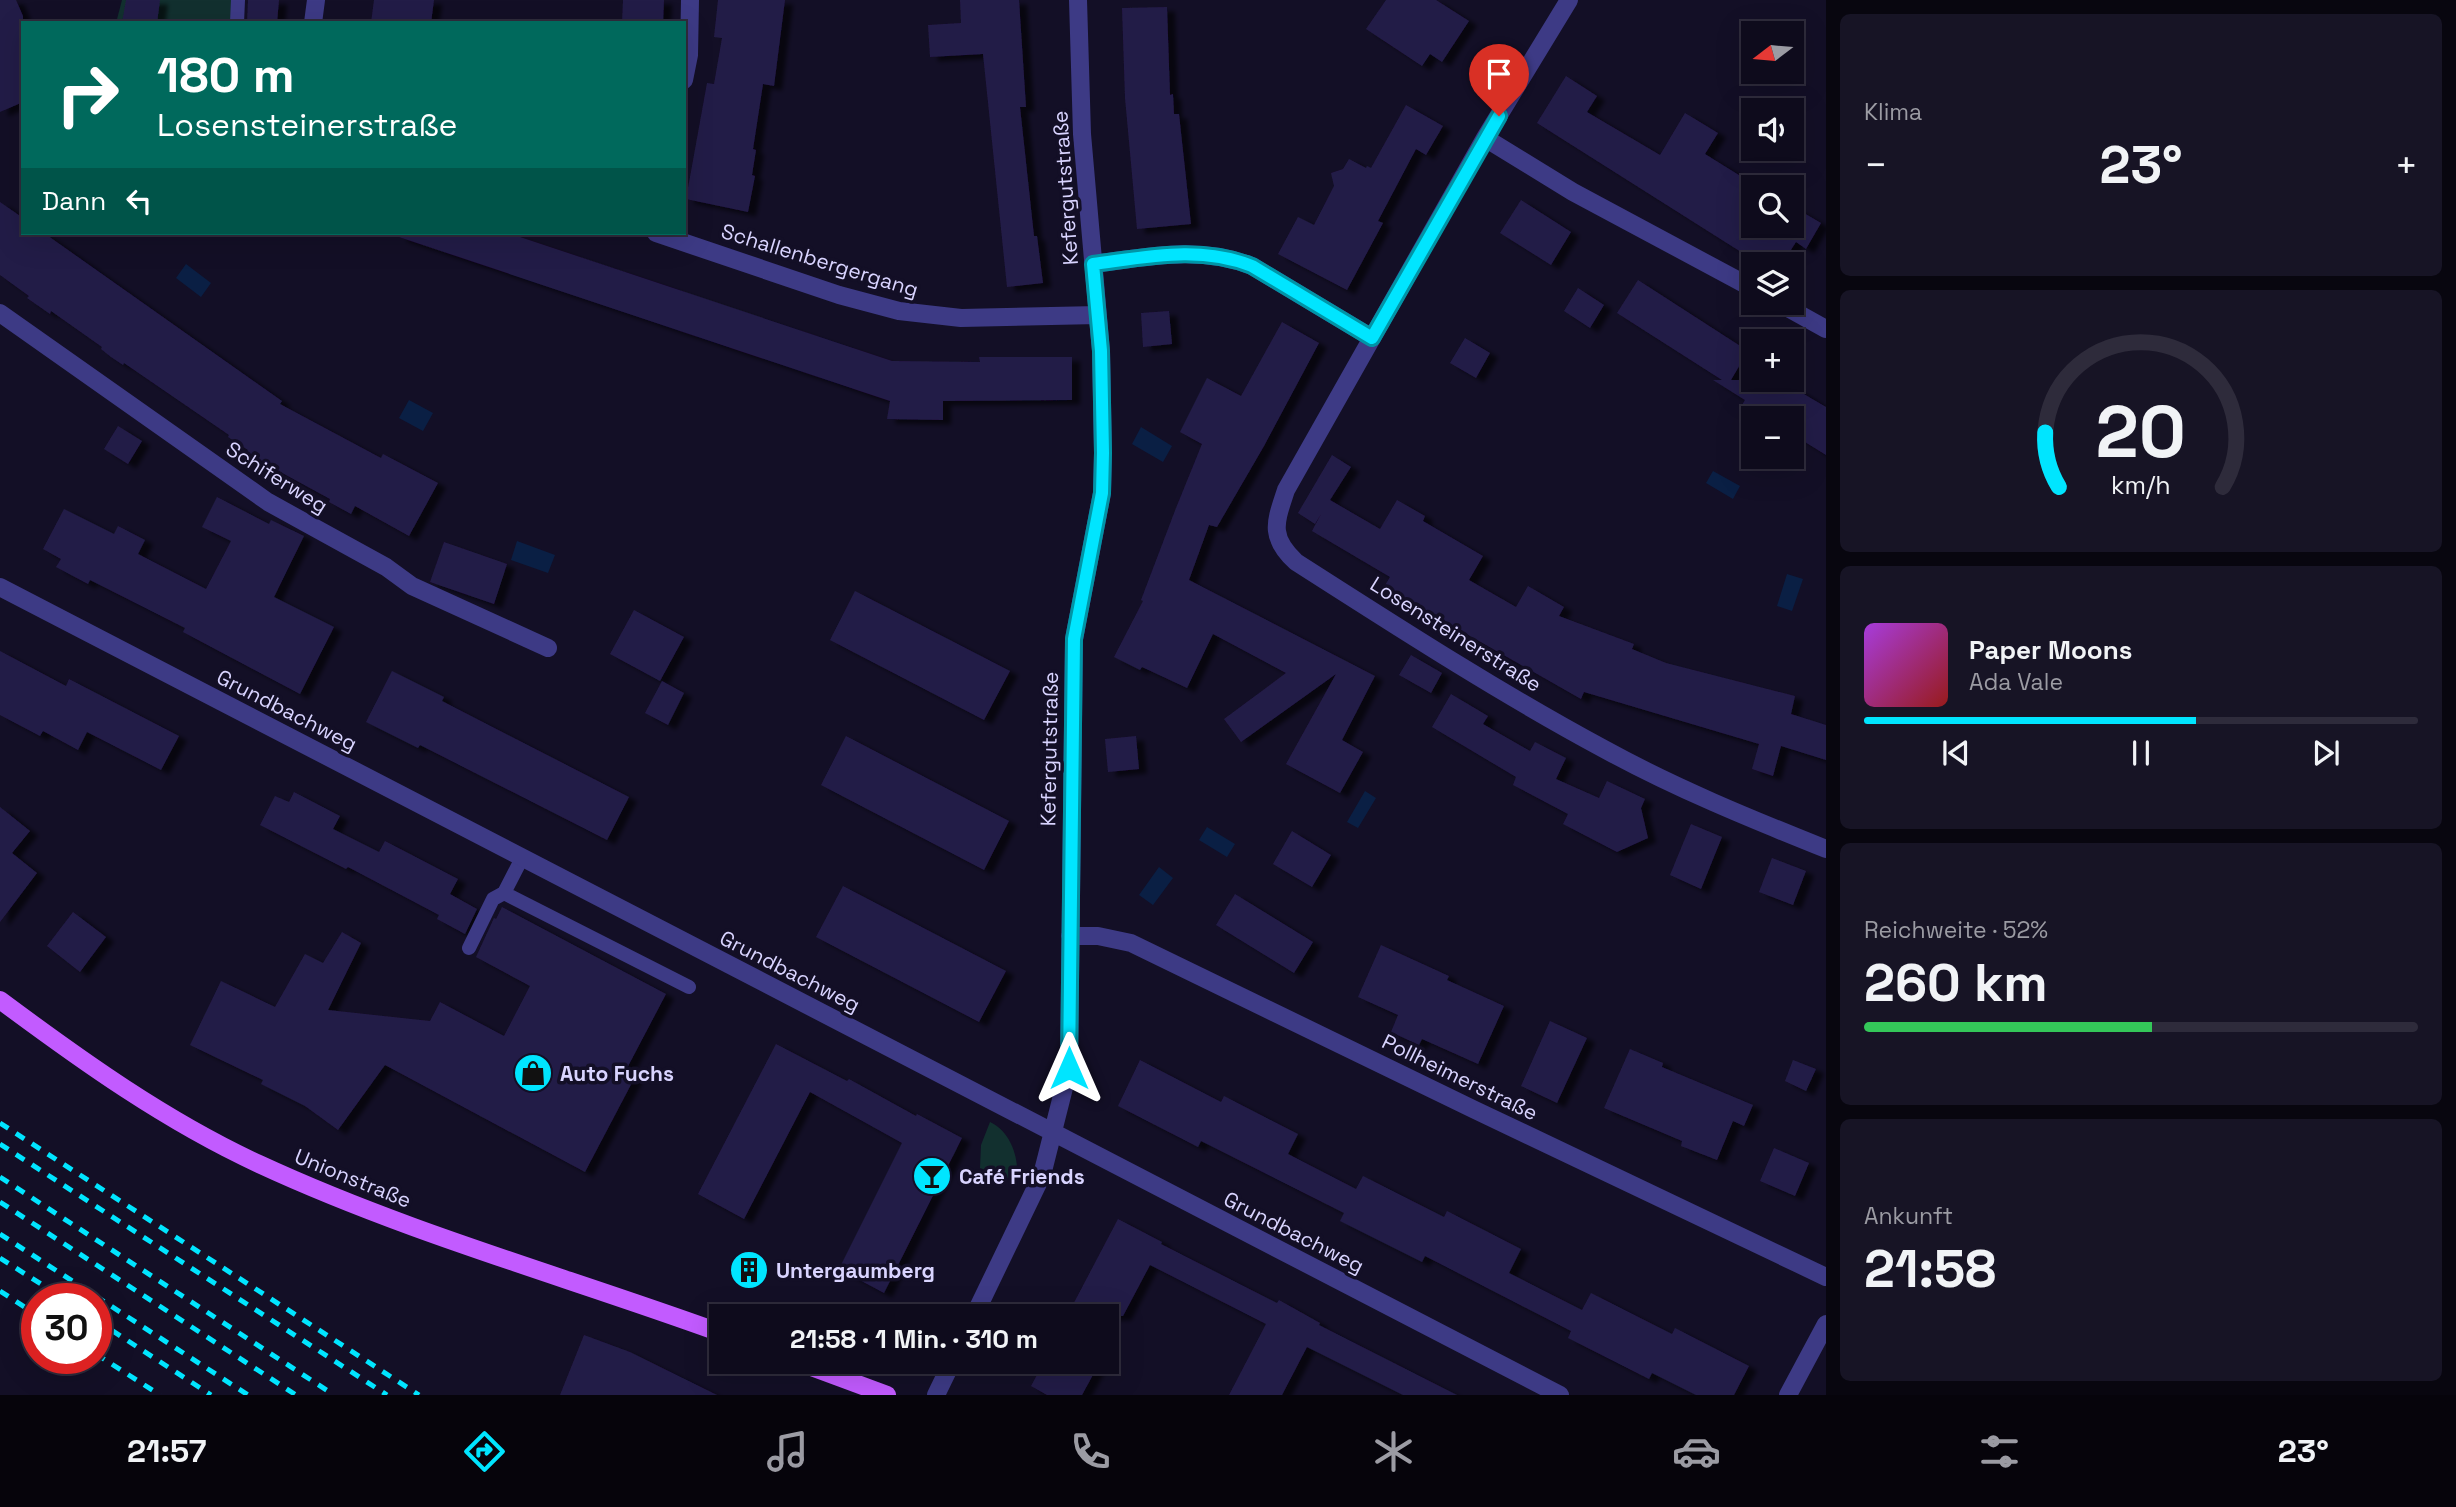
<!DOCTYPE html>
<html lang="de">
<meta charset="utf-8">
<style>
:root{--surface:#0e0b1c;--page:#171425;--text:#f1f3f6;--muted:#9b9ba3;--line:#2e2b3b;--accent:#00e5ff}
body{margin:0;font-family:"Space Grotesk",sans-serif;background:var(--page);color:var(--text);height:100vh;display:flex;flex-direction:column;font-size:26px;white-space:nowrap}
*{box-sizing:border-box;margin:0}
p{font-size:23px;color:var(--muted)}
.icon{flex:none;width:38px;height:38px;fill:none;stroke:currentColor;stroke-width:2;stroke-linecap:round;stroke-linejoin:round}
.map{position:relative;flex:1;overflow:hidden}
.drawer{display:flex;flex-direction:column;gap:14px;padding:14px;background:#08060f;width:630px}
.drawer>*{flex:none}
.hud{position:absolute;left:21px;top:21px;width:665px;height:214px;border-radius:0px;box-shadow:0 7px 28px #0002,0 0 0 2px var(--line);background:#00695c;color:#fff;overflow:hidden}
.needle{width:46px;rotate:254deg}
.controls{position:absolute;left:1741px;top:21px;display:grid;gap:14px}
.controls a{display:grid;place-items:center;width:63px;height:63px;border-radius:0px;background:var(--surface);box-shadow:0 7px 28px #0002,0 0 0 2px var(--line);font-size:35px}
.speed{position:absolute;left:21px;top:1283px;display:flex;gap:14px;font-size:35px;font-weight:700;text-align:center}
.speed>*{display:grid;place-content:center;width:91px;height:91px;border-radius:50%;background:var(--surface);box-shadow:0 7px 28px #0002,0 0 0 2px var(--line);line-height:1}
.speed .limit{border:10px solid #d22;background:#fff;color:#111}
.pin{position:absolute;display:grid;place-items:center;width:60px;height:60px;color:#fff;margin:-72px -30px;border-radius:50% 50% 50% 0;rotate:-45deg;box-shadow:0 0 7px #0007}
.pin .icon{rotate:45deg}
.me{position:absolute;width:77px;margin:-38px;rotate:0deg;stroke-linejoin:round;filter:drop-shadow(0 0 5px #0008)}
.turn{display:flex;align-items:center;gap:24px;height:147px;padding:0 21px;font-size:32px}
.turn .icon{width:91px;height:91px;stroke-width:2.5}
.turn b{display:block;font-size:49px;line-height:60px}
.then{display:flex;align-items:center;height:66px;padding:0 21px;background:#0003;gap:14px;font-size:26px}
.big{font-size:52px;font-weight:700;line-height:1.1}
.drawer .card{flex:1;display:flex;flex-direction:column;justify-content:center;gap:10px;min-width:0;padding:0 24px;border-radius:10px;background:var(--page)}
.drawer .dial{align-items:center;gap:0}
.dial svg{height:182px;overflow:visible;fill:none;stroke:var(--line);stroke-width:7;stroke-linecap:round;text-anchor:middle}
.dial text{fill:var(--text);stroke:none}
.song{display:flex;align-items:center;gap:21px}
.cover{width:84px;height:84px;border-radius:10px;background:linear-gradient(135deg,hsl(280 70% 55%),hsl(0 70% 35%))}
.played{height:7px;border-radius:4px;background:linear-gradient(90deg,var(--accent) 60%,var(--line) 60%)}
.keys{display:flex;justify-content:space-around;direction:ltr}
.heat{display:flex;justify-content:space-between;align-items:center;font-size:38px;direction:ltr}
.charge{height:10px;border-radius:5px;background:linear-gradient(90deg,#34c759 52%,var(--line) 0)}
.trip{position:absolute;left:709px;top:1304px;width:410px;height:70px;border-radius:0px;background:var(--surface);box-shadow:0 7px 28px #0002,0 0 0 2px var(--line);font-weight:700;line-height:70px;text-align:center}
.tab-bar{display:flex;height:112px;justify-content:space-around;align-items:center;background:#06040b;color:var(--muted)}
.tab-bar .icon{width:49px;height:49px}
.tab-bar .on{color:var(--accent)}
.tab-bar b{font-size:32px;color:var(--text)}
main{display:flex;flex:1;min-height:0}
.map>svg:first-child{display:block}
.green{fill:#12302f}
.water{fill:#0a1f44}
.building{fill:#241b47;filter:url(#shadow)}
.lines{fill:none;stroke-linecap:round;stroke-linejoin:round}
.service{stroke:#3d3a85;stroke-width:14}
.minor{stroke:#3d3a85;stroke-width:18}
.primary{stroke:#c25bff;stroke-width:18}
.rail{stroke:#00e5ff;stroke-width:5;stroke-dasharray:10 9;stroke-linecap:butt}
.route-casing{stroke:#0095a6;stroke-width:18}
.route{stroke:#00e5ff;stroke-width:12}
.labels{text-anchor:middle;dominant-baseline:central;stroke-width:7;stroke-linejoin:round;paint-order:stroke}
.street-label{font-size:21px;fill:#d9d4ff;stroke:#130f26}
.poi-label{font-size:21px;font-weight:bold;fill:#d9d4ff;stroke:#130f26;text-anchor:start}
</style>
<main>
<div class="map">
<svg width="1826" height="1395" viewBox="0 0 1826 1395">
<defs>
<filter id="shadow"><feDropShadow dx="8" dy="4.5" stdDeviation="2" flood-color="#0009"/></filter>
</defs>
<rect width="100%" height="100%" fill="#130f26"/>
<path class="green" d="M122,0H234L231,23H116Z
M990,1122C1010,1131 1019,1157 1017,1177L1014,1180L980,1168L981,1145Z"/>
<path class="water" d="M186,264L211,283L201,297L176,278Z
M409,400L433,413L423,431L399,418Z
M1141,427L1172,446L1163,462L1132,444Z
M1713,471L1740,486L1733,499L1706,483Z
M517,541L555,555L548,573L511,560Z
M1787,574L1803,579L1792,611L1777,606Z
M1365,791L1376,798L1358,828L1347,822Z
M1207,827L1235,844L1227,857L1199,840Z
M1159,867L1173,878L1153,905L1139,895Z"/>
<path class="building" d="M0,0H16L23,16V102L0,112Z
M126,0H160L157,23H122Z
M248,0H279L277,23H247Z
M374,0H434L431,23H371Z
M623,0H664L663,23H622Z
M718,0H785L774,86L763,84L753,149L756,150L752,175L755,176L748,212L686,199L707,83L714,84L722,38L714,37Z
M960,0H1019L1026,107H1020L1034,236H1037L1043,283L1007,287L983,54L930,57L928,25L961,23Z
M1386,0H1436L1469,21L1442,62L1430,54L1422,66L1366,29Z
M1167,7L1170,95L1173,94L1174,114H1179L1191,224L1137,229L1125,98L1122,8Z
M1566,76L1597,96L1587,112L1660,155L1685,113L1718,133L1705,154L1755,185L1756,183L1763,187H1754V226H1792V206L1821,223L1806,249L1796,242L1782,264H1760L1537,123Z
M1406,105L1443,126L1426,155L1416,149L1378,221L1383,223L1347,290L1278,254L1298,217L1314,225L1334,186L1331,173L1343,169L1349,159L1366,168L1367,166L1371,168Z
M1521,200L1571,232L1551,265L1500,233Z
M0,202L23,218V233H44L282,401L280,404L381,458L383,454L438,483L409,536L355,506L351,514L329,502L330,499L275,469L273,473L246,453L248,450L228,437L229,435L124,363L123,365L111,357L101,349L102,347L51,311L50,314L27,298L29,296L0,275Z
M399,233H508L892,361L980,362L979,357H1072V400L943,401V420L887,419L890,401L399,237Z
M1638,280L1748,351L1731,380H1780L1826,407V455L1792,434V418H1754V427L1741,419L1747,408L1742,405L1745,400L1713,380H1722L1617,313Z
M1578,288L1604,305L1590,328L1564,311Z
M1169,311L1172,344L1143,347L1141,313Z
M1282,322L1319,343L1264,446L1217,527L1209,525L1189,580L1375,676L1342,740L1363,752L1340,793L1286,764L1336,674L1241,742L1224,719L1286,673L1213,634L1187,688L1142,667L1140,670L1114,657L1143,601L1141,600L1176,508L1202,444L1180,432L1207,378L1241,396Z
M1465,338L1490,353L1476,378L1450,363Z
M118,426L142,441L128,464L104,449Z
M1332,455L1351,467L1330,500L1380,529L1397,500L1425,516L1423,521L1483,556L1469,580L1516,607L1528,586L1564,607L1559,616L1634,644L1632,649L1666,663L1795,696L1791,714L1826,725V760L1781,746L1773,776L1752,769L1759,744L1584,692L1581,699L1384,587L1390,577L1312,531L1321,514L1315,524L1298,513Z
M217,497L269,524L271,520L304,536L274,597L334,627L300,694L183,632L185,628L90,580L88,584L56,567L61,559L43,549L64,509L114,534L118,526L145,540L138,554L206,589L231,541L202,527Z
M444,542L507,564L494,604L430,582Z
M855,591L1010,671L984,720L830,640Z
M634,610L684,637L660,681L610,654Z
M0,651L66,686L69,679L179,736L161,770L87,732L78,750L43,731L40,736L0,715Z
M1411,655L1442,673L1431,693L1399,675Z
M392,671L444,697L442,701L629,797L607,840L420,745L418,748L366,722Z
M662,681L684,693L668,725L645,713Z
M1451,694L1488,716L1483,724L1530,751L1535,742L1566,758L1556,779L1599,798L1607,781L1645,799L1641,808L1648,838L1617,852L1563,824L1568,814L1513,785L1516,777L1432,727Z
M846,736L1009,821L984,870L821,785Z
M1136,736L1139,769L1108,772L1105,739Z
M294,792L340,816L333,829L379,852L385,841L458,879L450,894L477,909L465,934L437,919L439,915L348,867L346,869L260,825L275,796L289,802Z
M0,807L30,831L12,853L37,873L0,922Z
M1691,824L1722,837L1701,889L1670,875Z
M1292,831L1331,855L1312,887L1273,864Z
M1772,858L1806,871L1793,905L1759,892Z
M843,886L1006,971L979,1022L816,937Z
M1235,894L1313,942L1294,973L1216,925Z
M502,907L666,994L625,1072L635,1077L585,1172L385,1065L338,1130L305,1106L261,1084L263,1080L190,1045L221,981L275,1007L305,954L323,963L342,932L361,943L328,1010L430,1021L440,1002L504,1036L530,986L476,957L494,918L496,919Z
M73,912L106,937L80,972L47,946Z
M1381,945L1449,976L1447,980L1504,1006L1478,1064L1422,1039L1419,1045L1391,1032L1398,1015L1358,997Z
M1550,1021L1587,1038L1557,1103L1521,1086Z
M776,1044L847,1081L849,1079L916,1116L917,1114L962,1138L884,1293L839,1269L902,1143L810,1092L744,1219L698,1194Z
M1630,1049L1663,1063L1662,1067L1753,1105L1744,1126L1733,1121L1717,1160L1681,1146L1682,1141L1604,1108Z
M1140,1060L1221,1102L1224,1096L1298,1134L1288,1154L1356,1189L1363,1176L1444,1217L1447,1211L1521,1249L1509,1273L1582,1310L1591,1293L1672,1334L1675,1328L1749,1366L1734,1395H1696L1652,1373L1649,1379L1568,1338L1571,1331L1425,1256L1422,1262L1340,1221L1344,1213L1201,1141L1198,1147L1118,1106Z
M1793,1060L1816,1069L1806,1091L1785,1081Z
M1774,1148L1809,1163L1795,1196L1760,1181Z
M1118,1219L1162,1242L1161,1244L1277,1303L1279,1300L1320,1323L1319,1325L1457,1395H1403L1307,1347L1282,1395H1229L1266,1324L1150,1265L1123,1316H1067Z
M584,1335L630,1352L717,1395H560Z
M1044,1362H1100L1082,1395H1047L1031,1386Z"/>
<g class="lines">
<path class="service" d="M237,23L238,0
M522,858L504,893L689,987
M469,948L493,899L504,893"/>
<path class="minor" d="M1569,0L1485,138L1286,490C1276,521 1268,536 1296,562C1396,626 1498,692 1604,749C1675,788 1751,819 1826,849
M313,23L316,0
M684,80L689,55L690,0
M1485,138L1573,192L1754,289
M656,233L839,295L899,311L961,318L1098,315
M1093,264C1147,257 1200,245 1252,266L1372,338
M1779,303L1826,329
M0,313L268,502L386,567L412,586L548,648
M0,587L1560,1395
M1070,936H1098L1131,943L1475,1110L1826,1277
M974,1316L1042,1175L1069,1068L1074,639L1102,493L1103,453L1101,351L1082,134L1078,0
M936,1395L952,1362
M1788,1395L1826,1324"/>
<path class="primary" d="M0,1000C82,1061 166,1121 259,1164C408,1233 567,1277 721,1333
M798,1362L887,1395"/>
<path class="rail" d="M0,1123L419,1395
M0,1144L387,1395
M0,1177L334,1395
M0,1202L296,1395
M0,1234L248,1395
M0,1258L63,1298
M0,1291L37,1315
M96,1320L211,1395
M96,1354L160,1395"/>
</g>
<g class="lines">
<defs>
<path id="route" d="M1069,1068L1074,639L1102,493L1103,453L1101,351L1093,264C1147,257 1200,245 1252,266L1372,338L1499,116"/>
</defs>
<use href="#route" class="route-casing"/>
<use href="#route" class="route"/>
</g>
<defs>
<symbol id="shop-disc" viewBox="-11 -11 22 22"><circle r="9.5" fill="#00e5ff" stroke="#130f26"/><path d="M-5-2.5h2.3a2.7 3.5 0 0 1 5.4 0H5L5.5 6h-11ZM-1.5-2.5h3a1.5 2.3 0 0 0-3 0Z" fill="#111"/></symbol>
<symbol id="bar-disc" viewBox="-11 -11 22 22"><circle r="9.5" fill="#00e5ff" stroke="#130f26"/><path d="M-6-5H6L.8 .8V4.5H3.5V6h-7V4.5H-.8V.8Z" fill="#111"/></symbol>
<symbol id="building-disc" viewBox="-11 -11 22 22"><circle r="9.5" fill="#00e5ff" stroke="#130f26"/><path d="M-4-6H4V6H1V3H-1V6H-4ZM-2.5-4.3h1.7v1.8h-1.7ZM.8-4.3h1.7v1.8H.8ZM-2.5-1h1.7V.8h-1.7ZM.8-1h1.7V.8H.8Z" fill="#111"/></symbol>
</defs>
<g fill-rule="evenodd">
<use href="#shop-disc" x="511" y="1051" width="44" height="44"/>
<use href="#bar-disc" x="910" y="1154" width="44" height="44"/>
<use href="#building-disc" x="727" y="1248" width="44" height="44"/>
</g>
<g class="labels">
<g class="street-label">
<text transform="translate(1065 188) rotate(-94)">Kefergutstraße</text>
<text transform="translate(820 260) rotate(17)">Schallenbergergang</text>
<text transform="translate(277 477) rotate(32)">Schiferweg</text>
<text transform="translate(1456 634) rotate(32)">Losensteinerstraße</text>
<text transform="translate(287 710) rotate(27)">Grundbachweg</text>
<text transform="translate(1049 749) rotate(-89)">Kefergutstraße</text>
<text transform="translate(790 971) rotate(27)">Grundbachweg</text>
<text transform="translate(1460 1077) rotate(26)">Pollheimerstraße</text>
<text transform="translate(353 1178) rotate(22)">Unionstraße</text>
<text transform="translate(1294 1232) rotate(27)">Grundbachweg</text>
</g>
<g class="poi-label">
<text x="560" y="1073">Auto Fuchs</text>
<text x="959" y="1176">Café Friends</text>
<text x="776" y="1270">Untergaumberg</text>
</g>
</g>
</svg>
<div class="controls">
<a><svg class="needle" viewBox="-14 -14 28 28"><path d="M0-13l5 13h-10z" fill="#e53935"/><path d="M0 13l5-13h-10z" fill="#9b9ba3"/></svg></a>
<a><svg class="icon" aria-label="sound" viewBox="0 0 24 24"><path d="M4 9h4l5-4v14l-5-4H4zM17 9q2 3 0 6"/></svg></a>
<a><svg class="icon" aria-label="search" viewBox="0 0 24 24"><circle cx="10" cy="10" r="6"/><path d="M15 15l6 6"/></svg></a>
<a><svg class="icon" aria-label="layers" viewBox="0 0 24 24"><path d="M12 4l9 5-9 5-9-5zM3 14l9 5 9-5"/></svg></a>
<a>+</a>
<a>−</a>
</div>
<div class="speed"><div class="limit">30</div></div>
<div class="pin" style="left:1499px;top:116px;background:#d93025"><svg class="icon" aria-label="arrive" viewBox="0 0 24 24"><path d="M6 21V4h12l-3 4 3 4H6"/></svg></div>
<svg class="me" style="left:1069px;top:1068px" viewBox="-20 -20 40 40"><path d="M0-17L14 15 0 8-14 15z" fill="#00e5ff" stroke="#fff" stroke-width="4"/></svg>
<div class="trip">21:58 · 1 Min. · 310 m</div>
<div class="hud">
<div class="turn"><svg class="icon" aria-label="right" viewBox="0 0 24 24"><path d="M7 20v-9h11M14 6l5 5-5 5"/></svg><div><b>180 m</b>Losensteinerstraße</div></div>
<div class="then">Dann<svg class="icon" aria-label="left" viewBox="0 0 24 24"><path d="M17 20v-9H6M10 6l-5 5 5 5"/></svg></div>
</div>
</div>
<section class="drawer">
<div class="card"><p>Klima</p>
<div class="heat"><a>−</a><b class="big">23°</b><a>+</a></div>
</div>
<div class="card dial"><svg viewBox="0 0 100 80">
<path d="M14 69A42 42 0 1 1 86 69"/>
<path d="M14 69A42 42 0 0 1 8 45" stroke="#00e5ff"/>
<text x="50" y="56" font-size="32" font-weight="700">20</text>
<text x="50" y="72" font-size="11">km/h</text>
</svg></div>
<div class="card">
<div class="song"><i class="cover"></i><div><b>Paper Moons</b><p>Ada Vale</p></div></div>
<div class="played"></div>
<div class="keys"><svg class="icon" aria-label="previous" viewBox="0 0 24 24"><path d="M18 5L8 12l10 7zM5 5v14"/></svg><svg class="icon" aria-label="pause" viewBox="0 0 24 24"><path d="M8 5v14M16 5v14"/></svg><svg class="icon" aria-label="next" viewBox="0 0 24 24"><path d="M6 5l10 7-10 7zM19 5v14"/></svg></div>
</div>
<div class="card"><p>Reichweite · 52%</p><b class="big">260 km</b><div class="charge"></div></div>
<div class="card"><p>Ankunft</p><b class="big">21:58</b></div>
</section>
</main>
<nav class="tab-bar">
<b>21:57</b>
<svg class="icon on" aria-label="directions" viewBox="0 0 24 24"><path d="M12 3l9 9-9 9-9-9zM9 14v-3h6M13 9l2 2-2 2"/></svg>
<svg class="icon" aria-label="music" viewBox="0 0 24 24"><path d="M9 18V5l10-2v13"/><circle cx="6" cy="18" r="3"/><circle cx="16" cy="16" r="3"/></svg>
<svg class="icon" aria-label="phone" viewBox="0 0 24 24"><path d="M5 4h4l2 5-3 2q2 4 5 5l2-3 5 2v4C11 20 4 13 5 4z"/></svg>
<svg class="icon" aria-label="climate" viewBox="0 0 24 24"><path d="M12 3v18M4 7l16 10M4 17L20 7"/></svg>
<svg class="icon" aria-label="car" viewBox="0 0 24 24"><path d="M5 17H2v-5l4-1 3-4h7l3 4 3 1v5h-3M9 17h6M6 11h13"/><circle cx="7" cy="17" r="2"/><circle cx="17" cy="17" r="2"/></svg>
<svg class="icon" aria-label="filters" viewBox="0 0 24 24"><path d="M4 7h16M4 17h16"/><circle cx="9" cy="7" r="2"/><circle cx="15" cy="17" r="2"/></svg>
<b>23°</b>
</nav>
